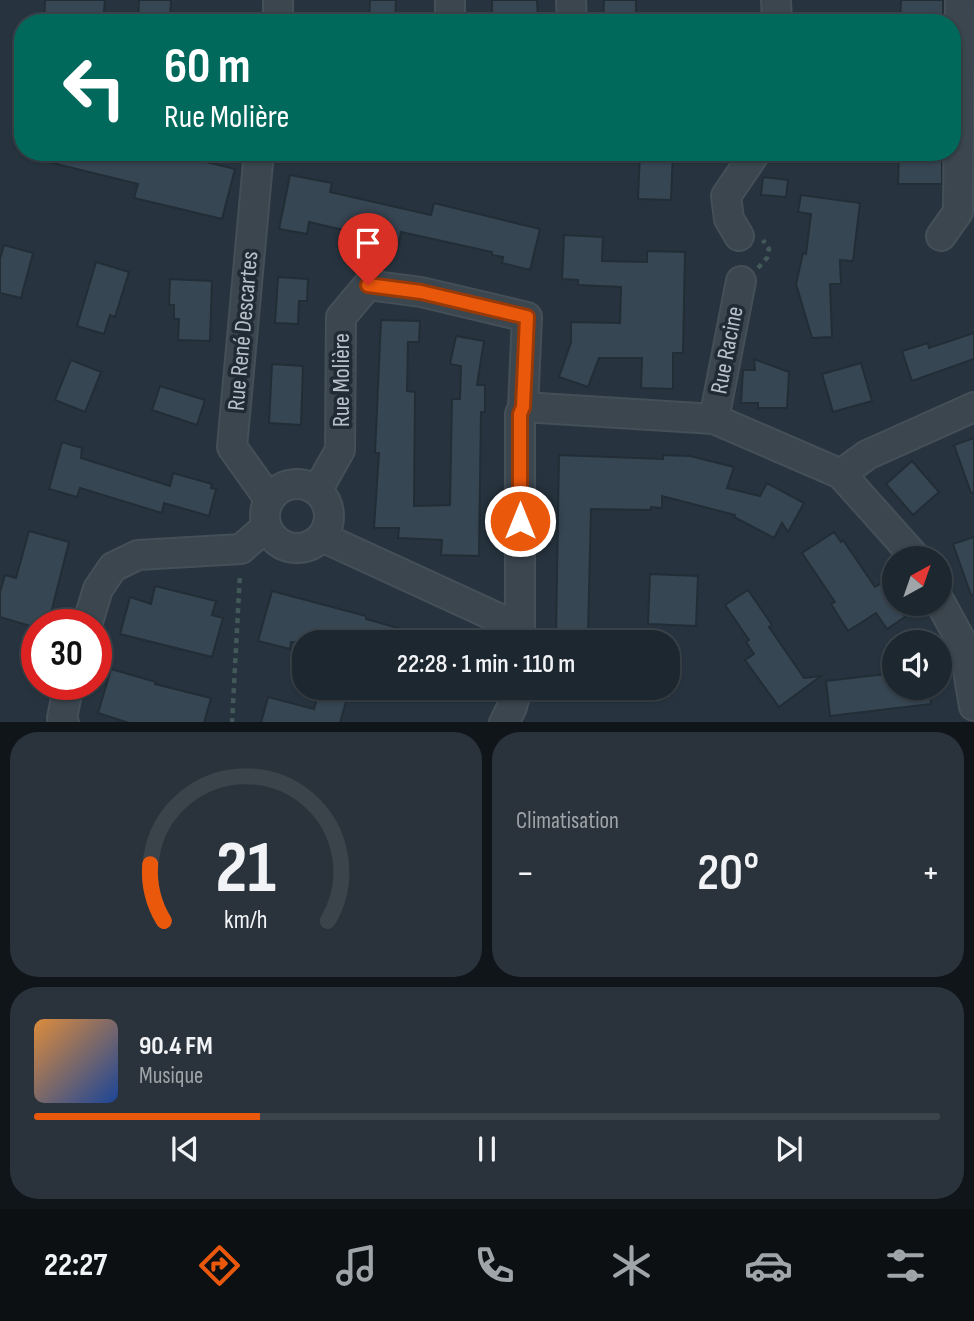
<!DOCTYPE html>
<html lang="fr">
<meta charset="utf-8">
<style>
:root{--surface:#1d272f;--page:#2a333b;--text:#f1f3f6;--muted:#a0a5aa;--line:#3b444b;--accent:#ea580c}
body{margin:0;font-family:"Sofia Sans Condensed",sans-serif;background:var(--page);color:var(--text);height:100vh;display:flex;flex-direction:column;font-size:26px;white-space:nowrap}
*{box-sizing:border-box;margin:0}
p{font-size:23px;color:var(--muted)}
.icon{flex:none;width:38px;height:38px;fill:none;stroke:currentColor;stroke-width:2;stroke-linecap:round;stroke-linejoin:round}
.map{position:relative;height:722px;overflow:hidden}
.details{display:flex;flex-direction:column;gap:10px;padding:10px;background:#10151a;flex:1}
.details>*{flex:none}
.guide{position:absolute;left:14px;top:14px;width:947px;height:147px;border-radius:28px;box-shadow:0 2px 5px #0004,0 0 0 2px var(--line);background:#00695c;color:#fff;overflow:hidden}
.needle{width:46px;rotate:40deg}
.fabs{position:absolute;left:882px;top:546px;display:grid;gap:14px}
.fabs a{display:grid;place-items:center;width:70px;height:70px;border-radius:50%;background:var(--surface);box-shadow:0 2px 5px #0004,0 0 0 2px var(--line);font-size:35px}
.speed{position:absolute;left:21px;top:609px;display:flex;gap:14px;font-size:35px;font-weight:700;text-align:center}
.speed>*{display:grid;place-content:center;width:91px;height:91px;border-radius:50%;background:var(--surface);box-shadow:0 2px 5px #0004,0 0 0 2px var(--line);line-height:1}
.speed .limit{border:10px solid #d22;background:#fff;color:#111}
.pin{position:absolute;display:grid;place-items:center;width:60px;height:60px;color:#fff;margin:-72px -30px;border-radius:50% 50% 50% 0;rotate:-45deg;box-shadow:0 0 7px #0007}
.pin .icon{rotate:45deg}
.me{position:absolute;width:77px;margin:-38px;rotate:0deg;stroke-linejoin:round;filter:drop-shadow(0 0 5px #0008)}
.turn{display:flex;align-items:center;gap:24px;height:147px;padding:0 35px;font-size:32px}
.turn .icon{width:91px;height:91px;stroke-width:2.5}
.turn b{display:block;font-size:49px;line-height:60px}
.big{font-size:52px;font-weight:600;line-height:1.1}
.details .tile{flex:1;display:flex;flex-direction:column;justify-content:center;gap:10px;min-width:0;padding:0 24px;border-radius:28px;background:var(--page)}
.details .dial{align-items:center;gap:0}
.dial svg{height:182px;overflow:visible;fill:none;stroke:var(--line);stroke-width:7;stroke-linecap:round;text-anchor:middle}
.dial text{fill:var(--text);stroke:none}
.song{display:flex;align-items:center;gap:21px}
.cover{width:84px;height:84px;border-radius:10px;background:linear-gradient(135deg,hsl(30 70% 55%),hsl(220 70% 35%))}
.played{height:7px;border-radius:4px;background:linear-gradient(90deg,var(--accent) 25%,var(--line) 25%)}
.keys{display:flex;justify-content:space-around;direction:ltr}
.heat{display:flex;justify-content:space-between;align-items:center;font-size:38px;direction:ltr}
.details .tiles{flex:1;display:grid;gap:10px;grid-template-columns:1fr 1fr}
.tile:last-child{grid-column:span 2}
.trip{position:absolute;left:292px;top:630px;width:388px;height:70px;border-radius:28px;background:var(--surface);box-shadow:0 2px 5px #0004,0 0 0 2px var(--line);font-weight:600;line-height:70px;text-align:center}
.dock{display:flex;height:112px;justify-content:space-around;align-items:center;background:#0c1013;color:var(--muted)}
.dock .icon{width:49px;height:49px}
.dock .active{color:var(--accent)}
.dock b{font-size:32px;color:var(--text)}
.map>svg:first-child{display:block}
.building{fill:#374653;stroke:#222d36;stroke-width:2}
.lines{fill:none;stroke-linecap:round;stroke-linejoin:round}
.minor-casing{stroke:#454f58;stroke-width:32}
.path{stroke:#435858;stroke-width:4.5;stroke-dasharray:5 5;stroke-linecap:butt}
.minor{stroke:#3b464f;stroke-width:28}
.route-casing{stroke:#983908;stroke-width:18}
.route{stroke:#ea580c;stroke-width:12}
.labels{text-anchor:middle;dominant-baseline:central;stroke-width:7;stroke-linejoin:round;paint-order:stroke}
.street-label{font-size:24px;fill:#b8c1ca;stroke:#202b35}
</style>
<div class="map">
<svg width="974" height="723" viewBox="0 0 974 723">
<rect width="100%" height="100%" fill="#27343f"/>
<path class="building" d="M45,0H105L103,23H44Z
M139,0H171L170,23H138Z
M370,0H396L395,23H369Z
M492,0H537L538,20L492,23Z
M604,0H636V23H603Z
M901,0H943V23H900Z
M37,152H166L235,169L222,219L134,198L138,184L36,159Z
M640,152H673L671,200L638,199Z
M899,152H930V158H942V184H898Z
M290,175L332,183L330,192L431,215L434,203L540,229L530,270L502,263L503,257L492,255V252L401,232L399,243L309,222L307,234L279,229Z
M763,177L788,180L786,197L761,195Z
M801,195L860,203L853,261L840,260L841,284H830L832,337L812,338L796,284L803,253L806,254L811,214L798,212Z
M564,235L603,237L602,261L647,262V251L685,252L683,353H673V389L641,388L642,358H599L588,387L559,377L571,342V322L620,323L621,287L578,285V280L562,279Z
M4,245L33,253L21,298L0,293V259Z
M96,262L129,272L115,317L110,315L104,334L77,326Z
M278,277L308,279L307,301H299L298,324L275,323Z
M170,279L212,281L210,341L178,340L179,319H174V305H169Z
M381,320L420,321L419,342H408L407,391L415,392L414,506L450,505L452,399H460L461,366L450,364L456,336L484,341L477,385H485V412H481L479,556L441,555L442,540L398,538L399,528H374L379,453H375Z
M974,333V359L912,381L902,351L928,343L929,348Z
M754,359L789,372L787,408H758V403H741L743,370H755Z
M71,360L101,372L85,412L55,400Z
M861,363L872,401L833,412L822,374Z
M272,364L303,366L301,425L269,423Z
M160,386L205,400L197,425L152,410Z
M974,438V493H971L954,445Z
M62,442L82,448L81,458L170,486L173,473L212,484L211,488L216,489L209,516L164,503L162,513L80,488L77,497L49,489Z
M559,455L663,459V455L690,456L734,467L727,488L760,496L767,483L804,503L788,532L782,523L774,538L734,517L735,515L662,496V508L651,507V510L591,509L588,634L556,633Z
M912,461L939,492L913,515L886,484Z
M29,531L69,542L48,625H37V628L0,617V592L5,575L16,578Z
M834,532L841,542L843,540L875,587L882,583L905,617L887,629L876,613L848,631L831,604L835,602L802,553Z
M974,537V595H971L953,544Z
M650,574L698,576L696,626L648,624Z
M155,586L216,601L212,615L223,618L212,657L120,634L130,597L151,604Z
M748,590L772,625L769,627L804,678L821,676L779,707L745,660L754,654L746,642L749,640L725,605Z
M272,591L366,616V619L430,637L429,642H291L290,649L258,641Z
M111,669L156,682L155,684L211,698L204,723H129L98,713Z
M894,673V688H929L931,704L830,716L826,681Z
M320,688H337L349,691L340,723H261L268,697L314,709Z"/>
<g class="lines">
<defs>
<path id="minor" d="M450,0V23
M571,0L572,23
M776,0L777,23
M278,23V0
M259,152L232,447L269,499
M739,236L729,219L726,196L756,152
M941,236L958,212L960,0
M523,407L714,419L841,474L916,558
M714,419L741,281
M841,474L867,455L974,407
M265 516a32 32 0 1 1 64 0a32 32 0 1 1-64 0Z
M317,491L340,450L341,317L368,285L421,292L527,317L523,407L520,414V642
M322,537L520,628
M940,602L964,646L974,706
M87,625L98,589L113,567L138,555L241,549L266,527
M64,723L62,718L69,684
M504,723L512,707L517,688"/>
</defs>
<use href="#minor" class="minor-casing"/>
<path class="path" d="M758,268L767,258L769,249L763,240
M232,723L240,573"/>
<use href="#minor" class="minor"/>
</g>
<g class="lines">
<defs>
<path id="route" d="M368,285L421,292L527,317L523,407L520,414V521"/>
</defs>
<use href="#route" class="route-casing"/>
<use href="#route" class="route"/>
</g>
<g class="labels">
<g class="street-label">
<text transform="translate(243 331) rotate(-85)">Rue René Descartes</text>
<text transform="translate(727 350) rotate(-79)">Rue Racine</text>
<text transform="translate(341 380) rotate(-90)">Rue Molière</text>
</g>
</g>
</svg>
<div class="fabs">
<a><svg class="needle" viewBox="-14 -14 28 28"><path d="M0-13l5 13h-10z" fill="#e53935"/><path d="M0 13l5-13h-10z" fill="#a0a5aa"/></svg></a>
<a><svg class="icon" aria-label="sound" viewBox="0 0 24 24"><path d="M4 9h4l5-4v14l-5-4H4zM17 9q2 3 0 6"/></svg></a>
</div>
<div class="speed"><div class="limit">30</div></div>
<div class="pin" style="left:368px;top:285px;background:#d93025"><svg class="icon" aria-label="arrive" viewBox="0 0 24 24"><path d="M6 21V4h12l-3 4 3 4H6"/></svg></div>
<svg class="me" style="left:520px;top:521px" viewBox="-20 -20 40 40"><circle r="17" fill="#ea580c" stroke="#fff" stroke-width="3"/><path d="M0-11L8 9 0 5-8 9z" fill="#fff"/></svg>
<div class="trip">22:28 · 1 min · 110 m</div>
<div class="guide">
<div class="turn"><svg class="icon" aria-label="left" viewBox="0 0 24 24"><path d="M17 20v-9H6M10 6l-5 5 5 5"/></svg><div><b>60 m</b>Rue Molière</div></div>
</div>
</div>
<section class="details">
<div class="tiles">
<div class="tile dial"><svg viewBox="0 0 100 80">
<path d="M14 69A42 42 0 1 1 86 69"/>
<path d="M14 69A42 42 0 0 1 8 44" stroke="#ea580c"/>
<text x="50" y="56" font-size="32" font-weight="700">21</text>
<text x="50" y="72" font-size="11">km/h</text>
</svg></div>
<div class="tile"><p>Climatisation</p>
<div class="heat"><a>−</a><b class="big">20°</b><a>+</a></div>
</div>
<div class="tile">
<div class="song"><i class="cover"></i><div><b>90.4 FM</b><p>Musique</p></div></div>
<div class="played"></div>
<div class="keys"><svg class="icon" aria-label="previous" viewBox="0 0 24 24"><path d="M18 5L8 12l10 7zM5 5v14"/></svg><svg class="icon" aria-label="pause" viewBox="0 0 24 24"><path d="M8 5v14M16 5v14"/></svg><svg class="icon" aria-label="next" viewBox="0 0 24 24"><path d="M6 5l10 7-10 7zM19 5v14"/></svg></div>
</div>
</div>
</section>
<nav class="dock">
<b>22:27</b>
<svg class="icon active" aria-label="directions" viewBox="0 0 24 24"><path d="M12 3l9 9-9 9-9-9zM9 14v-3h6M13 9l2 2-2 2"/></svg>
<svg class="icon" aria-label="music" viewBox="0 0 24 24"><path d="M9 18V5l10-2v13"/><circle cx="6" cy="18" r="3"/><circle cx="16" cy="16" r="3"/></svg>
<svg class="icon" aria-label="phone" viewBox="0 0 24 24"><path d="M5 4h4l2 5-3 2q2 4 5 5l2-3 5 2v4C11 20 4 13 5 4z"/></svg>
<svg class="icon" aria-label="climate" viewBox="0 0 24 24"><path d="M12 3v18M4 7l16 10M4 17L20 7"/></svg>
<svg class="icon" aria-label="car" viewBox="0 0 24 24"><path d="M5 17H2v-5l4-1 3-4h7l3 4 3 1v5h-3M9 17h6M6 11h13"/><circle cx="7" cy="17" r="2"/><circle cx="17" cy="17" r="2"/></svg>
<svg class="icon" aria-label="filters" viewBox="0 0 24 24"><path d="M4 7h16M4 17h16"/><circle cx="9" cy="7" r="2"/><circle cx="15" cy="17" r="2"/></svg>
</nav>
